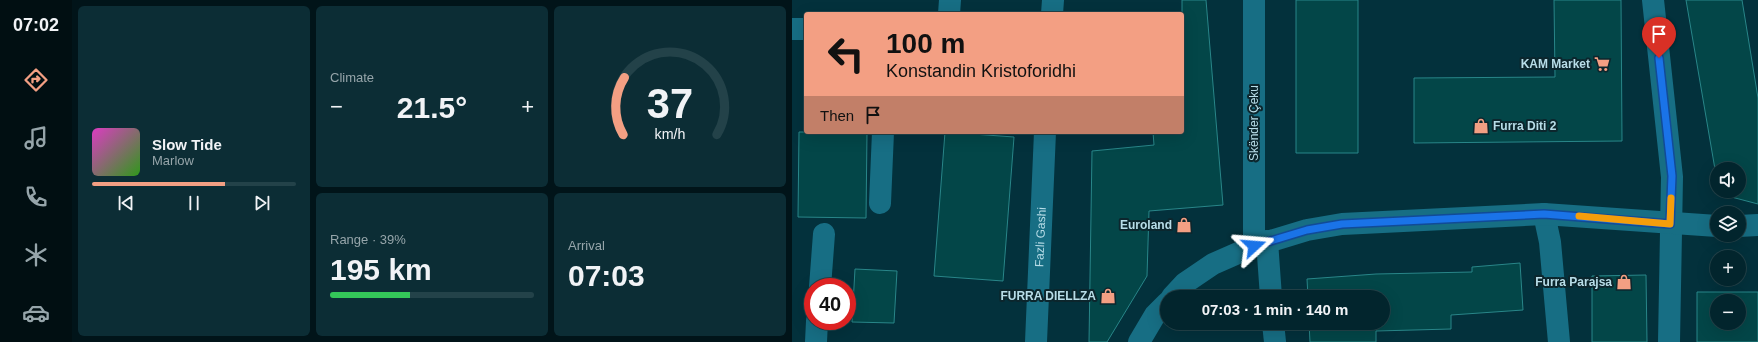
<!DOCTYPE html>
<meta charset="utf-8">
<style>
:root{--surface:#02252d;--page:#0c2d35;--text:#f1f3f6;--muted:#96a5aa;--line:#234249;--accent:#f39f83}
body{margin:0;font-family:Arial,sans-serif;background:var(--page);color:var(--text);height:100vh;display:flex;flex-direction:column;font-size:15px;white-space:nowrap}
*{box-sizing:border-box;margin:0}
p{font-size:13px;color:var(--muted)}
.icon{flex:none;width:22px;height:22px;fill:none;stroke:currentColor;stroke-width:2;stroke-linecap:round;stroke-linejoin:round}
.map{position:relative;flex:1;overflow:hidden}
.panel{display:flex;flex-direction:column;gap:6px;padding:6px;background:#011419;width:720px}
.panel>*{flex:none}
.guide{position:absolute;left:12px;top:12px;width:380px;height:122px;border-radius:4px;box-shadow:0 4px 16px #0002,0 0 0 1px var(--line);background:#f39f83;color:#111;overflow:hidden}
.tools{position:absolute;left:918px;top:162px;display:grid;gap:8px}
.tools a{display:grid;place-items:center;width:36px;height:36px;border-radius:50%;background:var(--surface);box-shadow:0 4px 16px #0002,0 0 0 1px var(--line);font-size:20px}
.speed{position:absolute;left:12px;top:278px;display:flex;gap:8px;font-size:20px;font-weight:700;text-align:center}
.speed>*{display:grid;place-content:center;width:52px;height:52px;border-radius:50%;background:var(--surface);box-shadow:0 4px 16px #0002,0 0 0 1px var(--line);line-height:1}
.speed .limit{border:6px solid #d22;background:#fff;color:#111}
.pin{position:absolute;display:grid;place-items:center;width:34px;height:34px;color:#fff;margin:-41px -17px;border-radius:50% 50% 50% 0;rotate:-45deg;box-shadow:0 0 4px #0007}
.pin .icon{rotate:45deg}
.me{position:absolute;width:44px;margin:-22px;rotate:71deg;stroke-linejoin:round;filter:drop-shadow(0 0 3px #0008)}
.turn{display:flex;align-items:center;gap:14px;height:84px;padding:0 16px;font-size:18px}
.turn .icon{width:52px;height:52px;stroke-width:2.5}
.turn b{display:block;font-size:28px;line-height:34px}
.then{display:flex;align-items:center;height:38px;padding:0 16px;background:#0003;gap:8px;font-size:15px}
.big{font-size:30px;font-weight:600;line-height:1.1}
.panel .tile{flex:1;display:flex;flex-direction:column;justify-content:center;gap:6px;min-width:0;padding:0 14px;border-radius:6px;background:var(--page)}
.panel .dial{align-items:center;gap:0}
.dial svg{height:104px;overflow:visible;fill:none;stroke:var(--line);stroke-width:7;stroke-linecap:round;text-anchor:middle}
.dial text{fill:var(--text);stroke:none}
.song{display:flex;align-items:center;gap:12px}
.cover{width:48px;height:48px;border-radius:6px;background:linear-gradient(135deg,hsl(310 70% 55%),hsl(110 70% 35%))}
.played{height:4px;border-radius:2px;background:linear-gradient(90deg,var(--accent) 65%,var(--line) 65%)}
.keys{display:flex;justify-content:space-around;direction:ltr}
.heat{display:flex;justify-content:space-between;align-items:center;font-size:22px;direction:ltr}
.charge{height:6px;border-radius:3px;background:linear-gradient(90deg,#34c759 39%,var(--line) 0)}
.panel .tiles{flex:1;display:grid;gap:6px;grid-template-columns:repeat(3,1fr)}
.tile:first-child{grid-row:span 2}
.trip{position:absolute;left:368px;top:290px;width:230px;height:40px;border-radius:20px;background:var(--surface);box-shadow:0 4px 16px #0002,0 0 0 1px var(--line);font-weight:600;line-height:40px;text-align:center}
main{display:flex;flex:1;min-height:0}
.dock{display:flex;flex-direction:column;width:72px;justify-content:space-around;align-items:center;background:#010f12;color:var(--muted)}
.dock .icon{width:28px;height:28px}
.dock .current{color:var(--accent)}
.dock b{font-size:18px;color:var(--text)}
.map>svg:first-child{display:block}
.building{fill:#034648;stroke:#298689;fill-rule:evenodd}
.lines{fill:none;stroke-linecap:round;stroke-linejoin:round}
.minor{stroke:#176e84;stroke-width:22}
.route-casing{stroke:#114b97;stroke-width:10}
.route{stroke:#1a73e8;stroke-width:7}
.slow{stroke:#f59e0b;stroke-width:7}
.labels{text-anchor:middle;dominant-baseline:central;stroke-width:4;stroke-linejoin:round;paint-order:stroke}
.poi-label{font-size:12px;font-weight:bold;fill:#b8dde8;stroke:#0c262d;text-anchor:end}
.street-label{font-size:12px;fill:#b8dde8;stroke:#0c262d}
</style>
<main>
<nav class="dock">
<b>07:02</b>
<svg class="icon current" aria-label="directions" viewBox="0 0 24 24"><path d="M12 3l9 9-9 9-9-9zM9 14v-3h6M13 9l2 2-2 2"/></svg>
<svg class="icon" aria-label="music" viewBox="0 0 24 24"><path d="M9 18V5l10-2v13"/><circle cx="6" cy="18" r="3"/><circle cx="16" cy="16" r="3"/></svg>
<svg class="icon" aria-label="phone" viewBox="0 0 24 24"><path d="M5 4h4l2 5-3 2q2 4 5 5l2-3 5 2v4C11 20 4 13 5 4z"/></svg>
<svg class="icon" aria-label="climate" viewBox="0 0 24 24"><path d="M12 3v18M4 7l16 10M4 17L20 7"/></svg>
<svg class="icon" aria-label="car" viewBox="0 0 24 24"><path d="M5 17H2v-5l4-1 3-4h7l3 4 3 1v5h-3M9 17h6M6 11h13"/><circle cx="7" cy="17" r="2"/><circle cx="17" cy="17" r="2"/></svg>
</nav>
<section class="panel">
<div class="tiles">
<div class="tile">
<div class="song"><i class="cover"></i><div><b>Slow Tide</b><p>Marlow</p></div></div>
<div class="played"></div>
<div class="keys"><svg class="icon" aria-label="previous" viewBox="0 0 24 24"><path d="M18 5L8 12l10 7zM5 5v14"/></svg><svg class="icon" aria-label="pause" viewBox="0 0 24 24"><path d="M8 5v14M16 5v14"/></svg><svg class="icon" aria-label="next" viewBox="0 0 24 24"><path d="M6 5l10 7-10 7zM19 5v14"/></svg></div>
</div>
<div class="tile"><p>Climate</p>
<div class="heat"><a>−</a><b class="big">21.5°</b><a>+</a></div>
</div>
<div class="tile dial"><svg viewBox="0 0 100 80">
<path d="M14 69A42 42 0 1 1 86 69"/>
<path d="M14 69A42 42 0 0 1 15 25" stroke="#f39f83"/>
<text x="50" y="56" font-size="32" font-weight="700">37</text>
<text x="50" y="72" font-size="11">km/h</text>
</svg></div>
<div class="tile"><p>Range · 39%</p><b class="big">195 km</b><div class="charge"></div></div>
<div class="tile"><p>Arrival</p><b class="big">07:03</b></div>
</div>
</section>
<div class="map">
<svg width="966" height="342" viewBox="0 0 966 342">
<rect width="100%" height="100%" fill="#03313c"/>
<path class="building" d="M390,0H414L431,205L357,211L355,276L315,342H297L300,151L362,145L361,132H390Z
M504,0H566V153H504Z
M762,0H829L830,141L622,143V78L763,77Z
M894,0H950L966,98V204L928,194L927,191H947V169H925V181Z
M7,132H75L74,218L6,217Z
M153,132L222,137L211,281L142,276Z
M728,263L731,310L659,315V329L584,331V342H518L517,323H591V297H516L515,279L584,274L680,272V267Z
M63,269L105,271L102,323L60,322Z
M854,275L855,342H800V276Z
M905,292H966V342H905ZM925,301H947V323H925Z"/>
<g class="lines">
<g class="minor">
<path d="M462,0V246"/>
<path d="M861,0L880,177L877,342"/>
<path d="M157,14L158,0"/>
<path d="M260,14L261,0"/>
<path d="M0,29H14"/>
<path d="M88,203L91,132"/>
<path d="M752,214L758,242L767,342"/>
<path d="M947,226L966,225"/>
<path d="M475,241L479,297"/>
<path d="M28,287L32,234"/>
<path d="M380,297L393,283L421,264L462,246L515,230L550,224L752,214L925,226"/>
<path d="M481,323L483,342"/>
<path d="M24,342L25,321"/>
<path id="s1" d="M244,342L253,132"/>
<path d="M347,342L363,315L375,303"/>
</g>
</g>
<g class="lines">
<defs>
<path id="route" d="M462,246L515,230L550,224L752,214L878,224L880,176L867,58"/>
</defs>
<use href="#route" class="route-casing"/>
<use href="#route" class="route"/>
<path class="slow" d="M787,216L878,224L879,198"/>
</g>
<defs>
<symbol id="supermarket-bare" viewBox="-9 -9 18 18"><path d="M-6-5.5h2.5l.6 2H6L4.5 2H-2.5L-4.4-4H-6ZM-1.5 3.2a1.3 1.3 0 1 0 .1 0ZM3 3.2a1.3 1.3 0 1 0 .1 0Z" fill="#f39f83" stroke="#0c262d" stroke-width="2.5" paint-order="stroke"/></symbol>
<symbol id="shop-bare" viewBox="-9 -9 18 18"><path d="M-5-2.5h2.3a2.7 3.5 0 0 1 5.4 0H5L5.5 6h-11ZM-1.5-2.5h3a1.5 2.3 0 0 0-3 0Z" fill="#f39f83" stroke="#0c262d" stroke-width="2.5" paint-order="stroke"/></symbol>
</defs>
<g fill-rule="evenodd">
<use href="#supermarket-bare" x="799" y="53" width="22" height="22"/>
<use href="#shop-bare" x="678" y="115" width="22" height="22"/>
<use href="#shop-bare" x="381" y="214" width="22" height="22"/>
<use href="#shop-bare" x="821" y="271" width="22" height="22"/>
<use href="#shop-bare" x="305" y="285" width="22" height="22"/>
</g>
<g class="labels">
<g class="poi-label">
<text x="798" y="64">KAM Market</text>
<text x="701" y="126" text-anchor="start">Furra Diti 2</text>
<text x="380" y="225">Euroland</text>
<text x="820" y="282">Furra Parajsa</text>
<text x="304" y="296">FURRA DIELLZA</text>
</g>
<g class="street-label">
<text transform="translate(462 123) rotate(-90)">Skënder Çeku</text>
<text stroke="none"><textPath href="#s1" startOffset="105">Fazli Gashi</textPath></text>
</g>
</g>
</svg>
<div class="tools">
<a><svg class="icon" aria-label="sound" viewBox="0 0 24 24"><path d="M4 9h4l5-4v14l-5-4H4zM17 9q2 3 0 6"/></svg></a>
<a><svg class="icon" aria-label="layers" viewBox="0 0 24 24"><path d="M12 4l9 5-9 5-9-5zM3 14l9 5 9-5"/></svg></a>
<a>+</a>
<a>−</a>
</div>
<div class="speed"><div class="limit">40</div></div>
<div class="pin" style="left:867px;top:58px;background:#d93025"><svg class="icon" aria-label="arrive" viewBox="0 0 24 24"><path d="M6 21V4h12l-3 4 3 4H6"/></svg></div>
<svg class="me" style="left:462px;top:246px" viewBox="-20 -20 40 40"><path d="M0-17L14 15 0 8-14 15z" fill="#1a73e8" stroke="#fff" stroke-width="4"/></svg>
<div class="trip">07:03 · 1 min · 140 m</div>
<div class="guide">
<div class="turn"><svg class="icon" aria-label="left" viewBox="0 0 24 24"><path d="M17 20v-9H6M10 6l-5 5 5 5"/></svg><div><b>100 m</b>Konstandin Kristoforidhi</div></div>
<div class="then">Then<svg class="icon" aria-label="arrive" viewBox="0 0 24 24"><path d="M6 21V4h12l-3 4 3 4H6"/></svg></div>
</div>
</div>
</main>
